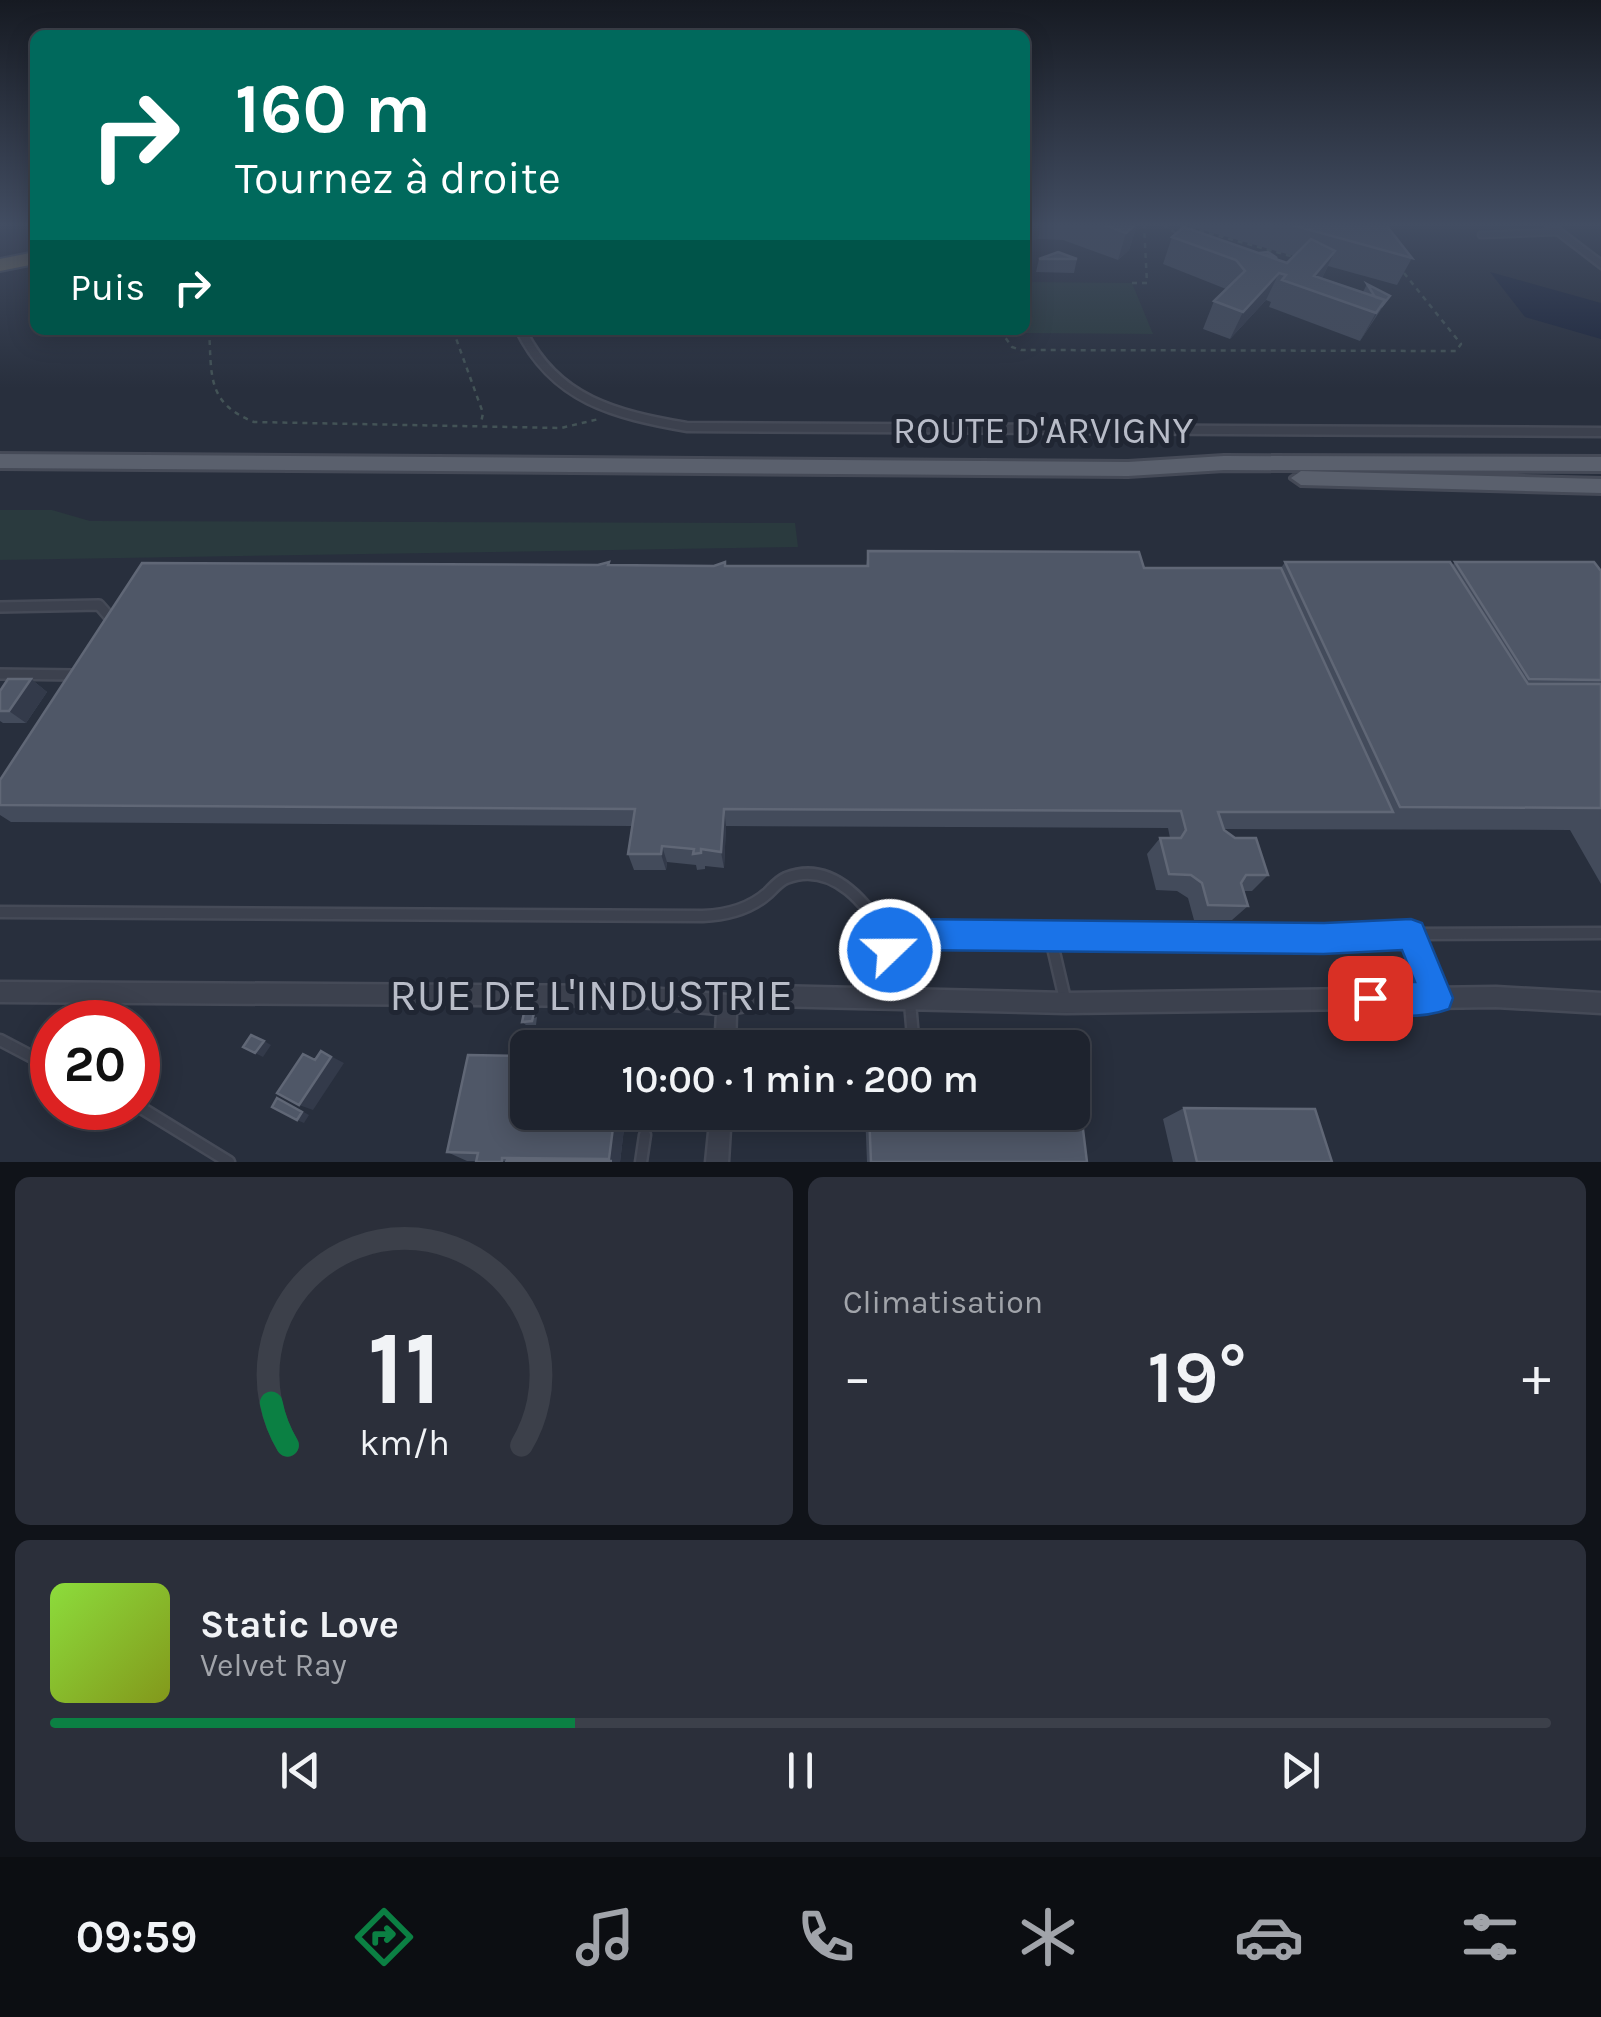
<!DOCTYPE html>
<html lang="fr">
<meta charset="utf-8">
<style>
:root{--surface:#1e232e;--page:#2b2f3a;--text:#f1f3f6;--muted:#a1a4aa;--line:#3c404a;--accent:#0b8043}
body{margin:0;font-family:Karla,sans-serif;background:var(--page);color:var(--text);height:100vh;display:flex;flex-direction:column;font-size:38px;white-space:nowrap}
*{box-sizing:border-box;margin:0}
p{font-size:32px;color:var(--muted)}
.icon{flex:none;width:55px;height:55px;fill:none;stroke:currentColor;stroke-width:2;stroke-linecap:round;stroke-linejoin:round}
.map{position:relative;height:1162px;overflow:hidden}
.panel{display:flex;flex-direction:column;gap:15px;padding:15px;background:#101319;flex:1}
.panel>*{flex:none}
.banner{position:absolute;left:30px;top:30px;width:1000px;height:305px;border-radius:15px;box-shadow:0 5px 25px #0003,0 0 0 2px var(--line);background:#00695c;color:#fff;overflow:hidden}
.speed{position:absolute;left:30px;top:1000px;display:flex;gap:20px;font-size:50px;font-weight:700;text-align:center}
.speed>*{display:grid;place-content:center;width:130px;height:130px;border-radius:50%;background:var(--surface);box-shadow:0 5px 25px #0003,0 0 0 2px var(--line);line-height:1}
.speed .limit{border:15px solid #d22;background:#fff;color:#111}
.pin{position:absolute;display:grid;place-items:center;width:85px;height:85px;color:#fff;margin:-42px;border-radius:20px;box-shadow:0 5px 15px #0006}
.me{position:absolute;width:110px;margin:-55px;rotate:68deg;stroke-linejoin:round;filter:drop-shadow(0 0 8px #0008)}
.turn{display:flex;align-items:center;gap:35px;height:210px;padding:0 40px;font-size:45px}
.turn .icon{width:130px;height:130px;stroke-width:2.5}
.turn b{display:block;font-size:70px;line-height:85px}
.then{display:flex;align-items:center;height:95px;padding:0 40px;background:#0003;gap:20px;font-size:38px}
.big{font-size:75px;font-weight:600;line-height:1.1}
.panel .tile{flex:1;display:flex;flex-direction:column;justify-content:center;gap:15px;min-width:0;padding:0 35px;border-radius:15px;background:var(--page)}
.panel .dial{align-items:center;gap:0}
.dial svg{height:260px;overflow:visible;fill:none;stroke:var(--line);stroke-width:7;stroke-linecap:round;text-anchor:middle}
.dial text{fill:var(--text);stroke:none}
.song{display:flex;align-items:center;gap:30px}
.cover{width:120px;height:120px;border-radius:15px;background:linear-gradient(135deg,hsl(90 70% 55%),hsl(70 70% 35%))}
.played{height:10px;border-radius:5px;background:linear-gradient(90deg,var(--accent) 35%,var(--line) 35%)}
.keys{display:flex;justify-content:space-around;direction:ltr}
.heat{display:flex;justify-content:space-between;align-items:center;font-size:55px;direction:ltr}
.panel .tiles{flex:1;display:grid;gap:15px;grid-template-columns:1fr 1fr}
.tile:last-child{grid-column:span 2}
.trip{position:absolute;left:510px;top:1030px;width:580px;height:100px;border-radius:15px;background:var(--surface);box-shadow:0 5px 25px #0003,0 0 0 2px var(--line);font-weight:600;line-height:100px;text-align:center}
.tabs{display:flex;height:160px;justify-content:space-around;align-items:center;background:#0c0e12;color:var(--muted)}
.tabs .icon{width:70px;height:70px}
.tabs .current{color:var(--accent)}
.tabs b{font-size:45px;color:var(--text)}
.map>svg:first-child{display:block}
.green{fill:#2a3a3e}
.water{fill:#1c253b}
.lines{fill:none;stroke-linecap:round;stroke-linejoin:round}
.lane-far2-casing{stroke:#454a57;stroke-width:9}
.lane-far1-casing{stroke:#454a57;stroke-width:14}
.lane-casing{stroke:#454a57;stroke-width:15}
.street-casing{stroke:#454a57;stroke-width:5}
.primary-casing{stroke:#454a57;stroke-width:6}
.highway-casing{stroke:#464c58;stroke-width:4}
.path{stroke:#435356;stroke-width:2.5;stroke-dasharray:5 5;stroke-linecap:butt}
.lane-far2{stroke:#3c414e;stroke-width:5}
.lane-far1{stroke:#3c414e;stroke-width:9}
.lane{stroke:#3c414e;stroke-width:10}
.street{fill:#3c414e;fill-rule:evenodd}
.primary{fill:#5a606d;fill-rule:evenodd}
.highway{fill:#736c59;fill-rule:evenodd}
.wall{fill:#434b5b}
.shaded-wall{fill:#333a4a}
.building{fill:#4f5767;stroke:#606776;stroke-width:2.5}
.route{fill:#1a73e8;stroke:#114b97;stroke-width:2.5}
.labels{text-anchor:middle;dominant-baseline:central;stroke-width:10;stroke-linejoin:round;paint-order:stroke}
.street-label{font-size:38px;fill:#b8bcc8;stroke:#202633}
.near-street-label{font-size:45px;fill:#b8bcc8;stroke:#202633}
</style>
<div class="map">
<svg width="1601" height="1162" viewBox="0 0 1601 1162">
<rect width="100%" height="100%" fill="#282f3d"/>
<path class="green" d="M1025,282L1132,283L1153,334L1021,333L1025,330Z
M52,510L90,521L795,523L798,547L0,560V510Z"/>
<path class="water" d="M1490,272L1601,303V339L1525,317Z"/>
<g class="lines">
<defs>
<path id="lane-far2" d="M1481,235L1558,232"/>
<path id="lane-far1" d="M0,607L99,605L113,621
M0,674L75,675"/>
<path id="lane" d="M0,912L703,916C727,915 750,909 768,893C774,887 779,881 786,878C834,859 869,906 890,942
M1050,935L1065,999
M1436,993L1411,934L1601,933
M894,995L890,942L905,934L1324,939L1411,934
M910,1003L914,1048
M78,1022L93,996
M0,1040L40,1061L52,1058
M138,1106L229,1162
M641,1162L645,1135"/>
<path id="street" d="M1545,225H1555L1601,260V268Z
M516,330H526C559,397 618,411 687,423L1601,428V436L687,431C613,418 551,403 516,330Z
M0,982L629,986L727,995L772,986L1066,993L1496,987L1601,993V1013L1496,1007L1066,1013L772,1006L736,1013L735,1048H715L717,1014L629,1006L0,1002Z
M711,1112H731L728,1162H706Z"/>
<path id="primary" d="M0,454L1128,462L1224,456L1601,457V471L1224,470L1128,476L0,468Z
M1301,471L1601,479V493L1301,485L1291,478Z"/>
<path id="highway" d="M35,252V264L0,271V259Z"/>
</defs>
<use href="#lane-far2" class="lane-far2-casing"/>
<use href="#lane-far1" class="lane-far1-casing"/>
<use href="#lane" class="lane-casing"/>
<use href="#street" class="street-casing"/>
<use href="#primary" class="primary-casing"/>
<use href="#highway" class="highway-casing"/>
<path class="path" d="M1163,225L1179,235
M1180,225L1294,257
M1132,283H1147L1144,225
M209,330C212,375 206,403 254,422L561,428L599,419
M453,330L483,413L481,423
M1000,330L1012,347L1021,350L1456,351L1461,344L1404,273"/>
<use href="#lane-far2" class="lane-far2"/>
<use href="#lane-far1" class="lane-far1"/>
<use href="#lane" class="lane"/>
<use href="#street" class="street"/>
<use href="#primary" class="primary"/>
<use href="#highway" class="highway"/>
</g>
<path class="wall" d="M1025,225H1137L1129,250L1118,260L1063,240L1038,239Z
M1185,225H1386L1412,258L1397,285L1328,266L1322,278L1363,292L1367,284L1390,296L1360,341L1269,307L1271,302L1266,300L1230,339L1203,329L1214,301L1226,289L1163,264L1172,237L1277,258L1287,263L1294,256Z
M1039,259H1077L1074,273L1036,272Z
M868,551L1143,566L1147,568H1281L1285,562L1452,566L1455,562L1601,571V884L1570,830L1224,829L1268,875L1252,891H1243L1248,906L1232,920H1194L1188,898L1177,891L1156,890L1147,854L1160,838H1170L1168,828L726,826L724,868L705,866V869L697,870L696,865L667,862L666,870H634L628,854L632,826L11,822L0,815V780L609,565L866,566Z
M31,679L47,692L26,723H3L0,721V691Z
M1358,962L1391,971L1383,975H1355L1351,967Z
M537,1017L536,1025H526L522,1022Z
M1184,1108L1332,1162H1173L1163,1119Z
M528,1112H626L620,1162L467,1161L447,1152Z
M865,1112H1046L1087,1162H867Z"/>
<path class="shaded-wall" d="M1025,225H1041L1038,239L1025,243Z
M1135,225H1137L1129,250L1118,260L1126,233Z
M1335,251L1322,278L1314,276Z
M1279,273L1266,300L1230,339L1243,312Z
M1385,300L1369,327L1360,341L1376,313Z
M31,679L47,692L26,723L9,711Z
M724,809L726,826L724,868L721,852Z
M662,846L667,862L666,870L661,854Z
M264,1041L271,1045L263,1057L255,1053Z
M321,1051L344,1063L313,1110L299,1105Z
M284,1101L309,1115L304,1123L297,1120Z
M615,1112H626L620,1162H611L609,1159Z"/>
<path class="building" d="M1105,225H1135L1126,233Z
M1292,225H1386L1412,258Z
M1184,227L1287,263L1311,239L1335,251L1314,276L1385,300L1376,313L1282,280L1286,275L1279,273L1243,312L1214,301L1245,271L1236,260L1172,237Z
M1058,252L1077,259H1039Z
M1268,252L1277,258L1259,253Z
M1367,284L1390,296L1381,307L1385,300L1375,297Z
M868,551L1139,552L1144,568H1281L1393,812H1218L1224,830L1235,838H1256L1268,875H1246L1241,883L1248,906L1208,905L1202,883L1191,875L1169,874L1160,838H1181L1186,830L1181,811L724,809L721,852L701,849V853L693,854L694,849L662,846L661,854H628L635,809L0,805V780L142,563L598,565L609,562L608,565L714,566L725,562V566H868Z
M1285,562H1450L1528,684H1601V808L1400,807Z
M1455,562H1594L1601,571V680L1529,679Z
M8,679H31L9,711H0V691Z
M1358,962H1387L1391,971H1362Z
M524,1013H534L532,1021L522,1022Z
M251,1035L264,1041L255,1053L243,1047Z
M321,1051L331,1057L299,1105L277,1093L303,1054L315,1060Z
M468,1055L528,1056V1112H615L609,1159L502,1158V1162H476L478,1153L447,1152Z
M277,1098L302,1112L297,1120L272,1107Z
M1184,1108L1315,1109L1332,1162H1197Z
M869,1112L1081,1113L1087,1162H871Z
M507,1160L612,1161L506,1162Z"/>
<linearGradient id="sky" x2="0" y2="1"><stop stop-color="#161a22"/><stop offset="0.58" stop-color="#424d62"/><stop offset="1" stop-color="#424d62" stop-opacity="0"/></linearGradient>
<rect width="1601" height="388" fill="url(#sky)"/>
<path class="route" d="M905,919L1324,923L1411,919L1422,923L1453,998L1449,1009C1426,1018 1381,1019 1358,1010L1354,998L1358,987L1370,982H1415L1402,950L1324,954L905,950L900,961L890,966L879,961L874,950L883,927Z"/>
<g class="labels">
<g class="street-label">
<text x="1043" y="430">ROUTE D'ARVIGNY</text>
</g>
<g class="near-street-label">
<text x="591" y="995">RUE DE L'INDUSTRIE</text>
</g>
</g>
</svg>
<div class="speed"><div class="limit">20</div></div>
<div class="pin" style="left:1370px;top:998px;background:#d93025"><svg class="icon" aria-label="arrive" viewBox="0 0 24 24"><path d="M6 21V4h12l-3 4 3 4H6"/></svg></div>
<svg class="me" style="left:890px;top:950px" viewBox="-20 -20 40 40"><circle r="17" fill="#1a73e8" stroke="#fff" stroke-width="3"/><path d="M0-11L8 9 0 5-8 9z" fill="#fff"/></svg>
<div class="trip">10:00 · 1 min · 200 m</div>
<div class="banner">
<div class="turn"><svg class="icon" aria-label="right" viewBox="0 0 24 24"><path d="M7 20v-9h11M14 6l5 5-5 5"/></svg><div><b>160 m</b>Tournez à droite</div></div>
<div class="then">Puis<svg class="icon" aria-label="right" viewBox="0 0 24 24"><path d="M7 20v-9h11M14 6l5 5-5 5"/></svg></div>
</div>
</div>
<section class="panel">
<div class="tiles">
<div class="tile dial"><svg viewBox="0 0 100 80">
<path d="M14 69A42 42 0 1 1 86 69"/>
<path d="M14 69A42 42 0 0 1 9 56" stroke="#0b8043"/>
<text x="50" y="56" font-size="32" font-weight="700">11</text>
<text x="50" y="72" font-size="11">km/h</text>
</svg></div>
<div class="tile"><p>Climatisation</p>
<div class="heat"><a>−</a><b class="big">19°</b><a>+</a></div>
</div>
<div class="tile">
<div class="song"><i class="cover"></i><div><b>Static Love</b><p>Velvet Ray</p></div></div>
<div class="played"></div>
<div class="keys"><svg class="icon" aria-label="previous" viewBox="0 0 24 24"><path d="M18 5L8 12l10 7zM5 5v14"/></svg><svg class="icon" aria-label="pause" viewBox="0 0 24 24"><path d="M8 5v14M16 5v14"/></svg><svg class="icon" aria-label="next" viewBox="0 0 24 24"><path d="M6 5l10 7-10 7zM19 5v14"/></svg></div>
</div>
</div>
</section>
<nav class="tabs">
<b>09:59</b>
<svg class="icon current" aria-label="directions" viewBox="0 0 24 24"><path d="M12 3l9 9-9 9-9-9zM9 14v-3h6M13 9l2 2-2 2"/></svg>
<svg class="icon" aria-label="music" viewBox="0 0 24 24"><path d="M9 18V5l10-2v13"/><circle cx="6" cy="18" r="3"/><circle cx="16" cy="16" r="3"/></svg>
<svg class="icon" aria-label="phone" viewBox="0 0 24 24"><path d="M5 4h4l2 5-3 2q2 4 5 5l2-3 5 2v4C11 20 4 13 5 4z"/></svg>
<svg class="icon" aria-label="climate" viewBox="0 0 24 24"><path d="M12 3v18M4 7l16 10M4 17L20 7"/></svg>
<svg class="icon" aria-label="car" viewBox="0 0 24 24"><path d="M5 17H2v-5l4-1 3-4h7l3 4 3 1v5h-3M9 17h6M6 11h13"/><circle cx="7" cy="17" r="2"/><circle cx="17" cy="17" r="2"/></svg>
<svg class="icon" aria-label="filters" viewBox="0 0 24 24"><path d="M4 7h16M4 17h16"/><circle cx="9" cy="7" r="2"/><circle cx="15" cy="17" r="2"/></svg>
</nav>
